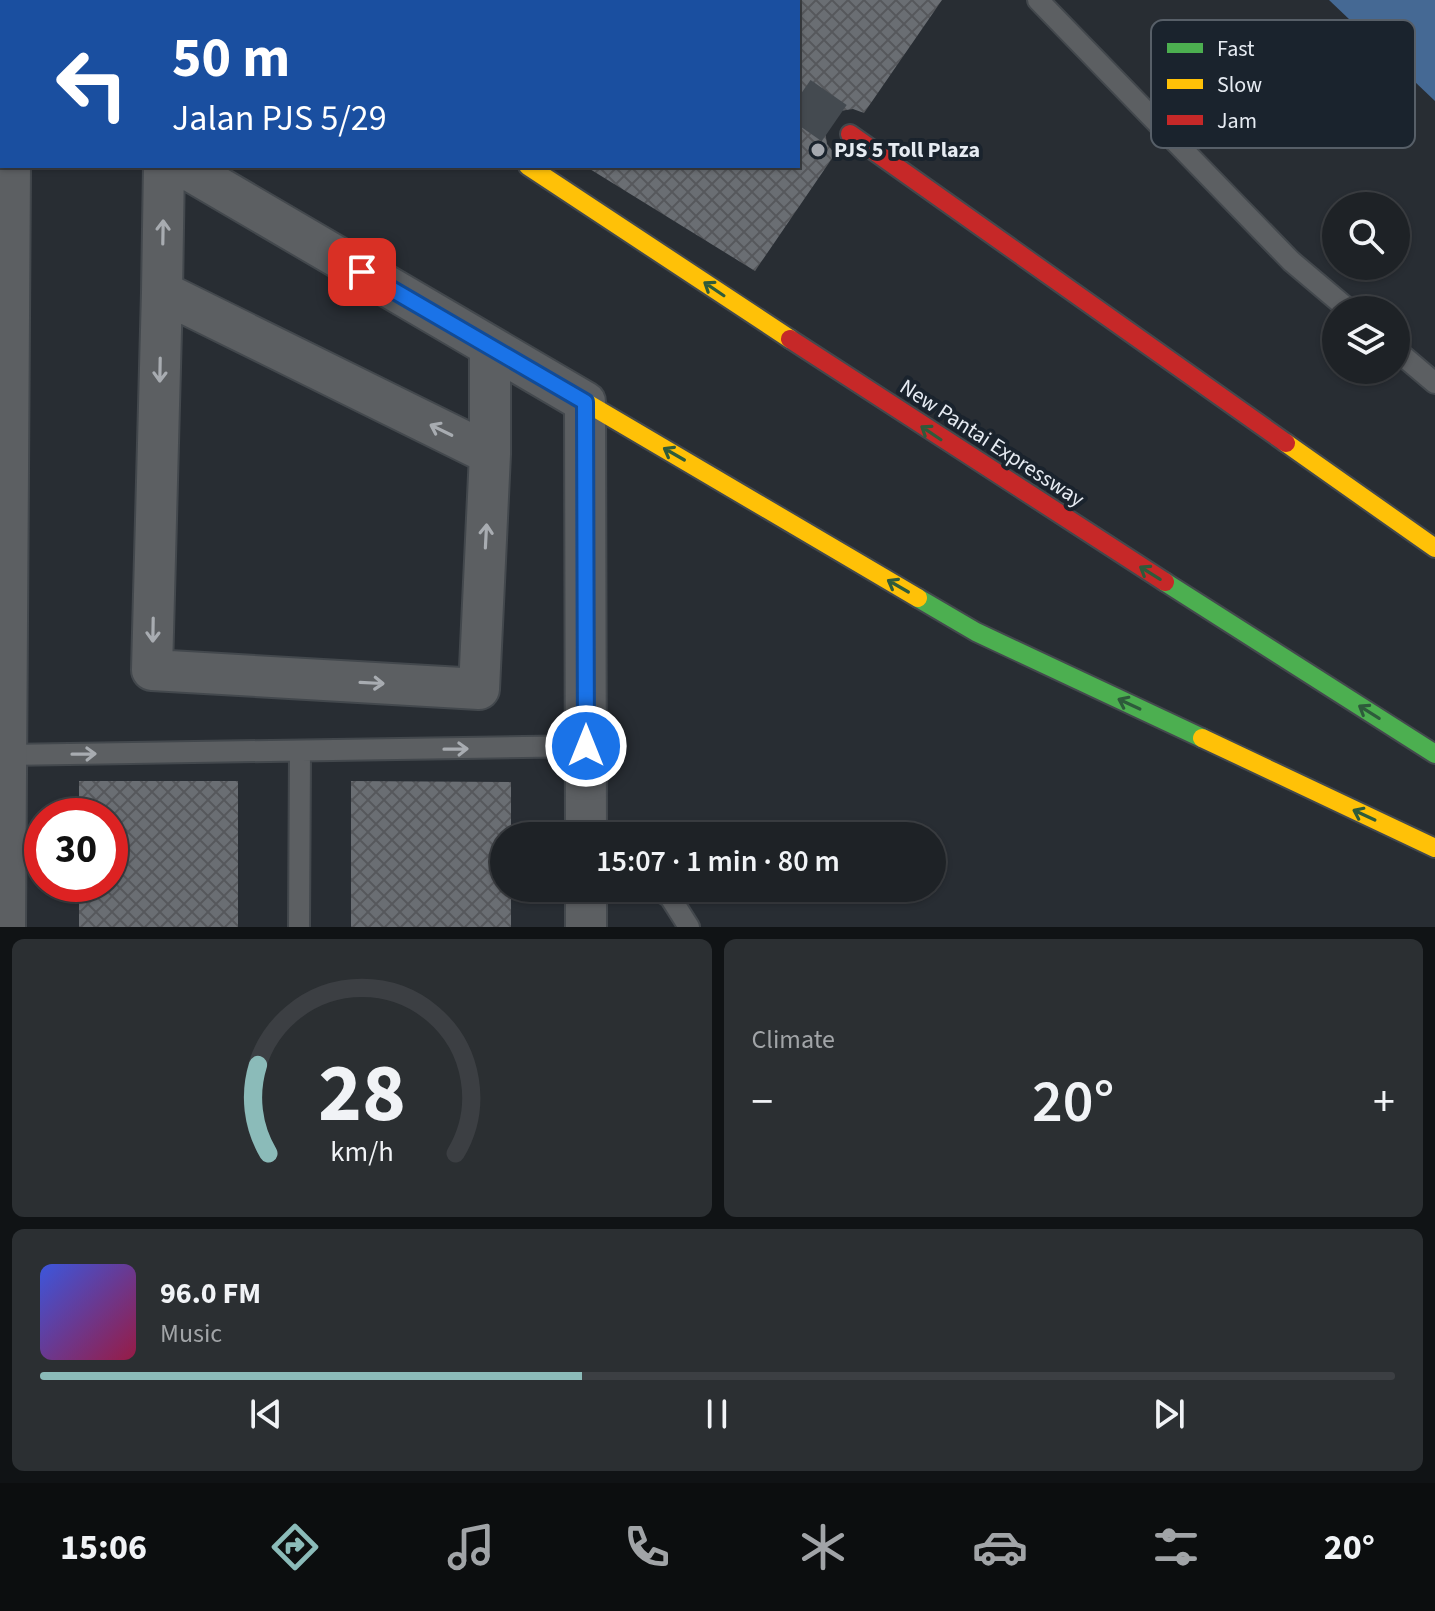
<!DOCTYPE html>
<meta charset="utf-8">
<style>
:root{--surface:#1e2226;--page:#2b2f32;--text:#f1f3f6;--muted:#a1a4a7;--line:#3c3f43;--accent:#8bbbb9}
body{margin:0;font-family:"Source Sans 3",sans-serif;background:var(--page);color:var(--text);height:100vh;display:flex;flex-direction:column;font-size:30px;white-space:nowrap}
*{box-sizing:border-box;margin:0}
p{font-size:26px;color:var(--muted)}
.icon{flex:none;width:44px;height:44px;fill:none;stroke:currentColor;stroke-width:2;stroke-linecap:round;stroke-linejoin:round}
.map{position:relative;height:927px;overflow:hidden}
.panel{display:flex;flex-direction:column;gap:12px;padding:12px;background:#101315;flex:1}
.panel>*{flex:none}
.hud{position:absolute;left:0px;top:0px;width:800px;height:168px;box-shadow:0 2px 6px #0004,0 0 0 2px var(--line);background:#1a4fa0;color:#fff;overflow:hidden}
.tools{position:absolute;left:1322px;top:192px;display:grid;gap:16px}
.tools a{display:grid;place-items:center;width:88px;height:88px;border-radius:50%;background:var(--surface);box-shadow:0 2px 6px #0004,0 0 0 2px var(--line);font-size:40px}
.speed{position:absolute;left:24px;top:798px;display:flex;gap:16px;font-size:40px;font-weight:700;text-align:center}
.speed>*{display:grid;place-content:center;width:104px;height:104px;border-radius:50%;background:var(--surface);box-shadow:0 2px 6px #0004,0 0 0 2px var(--line);line-height:1}
.speed .limit{border:12px solid #d22;background:#fff;color:#111}
.pin{position:absolute;display:grid;place-items:center;width:68px;height:68px;color:#fff;margin:-34px;border-radius:16px;box-shadow:0 4px 12px #0006}
.me{position:absolute;width:88px;margin:-44px;rotate:0deg;stroke-linejoin:round;filter:drop-shadow(0 0 6px #0008)}
.turn{display:flex;align-items:center;gap:28px;height:168px;padding:0 40px;font-size:36px}
.turn .icon{width:104px;height:104px;stroke-width:2.5}
.turn b{display:block;font-size:56px;line-height:68px}
.big{font-size:60px;font-weight:600;line-height:1.1}
.panel .widget{flex:1;display:flex;flex-direction:column;justify-content:center;gap:12px;min-width:0;padding:0 28px;border-radius:12px;background:var(--page)}
.panel .dial{align-items:center;gap:0}
.dial svg{height:208px;overflow:visible;fill:none;stroke:var(--line);stroke-width:7;stroke-linecap:round;text-anchor:middle}
.dial text{fill:var(--text);stroke:none}
.song{display:flex;align-items:center;gap:24px}
.cover{width:96px;height:96px;border-radius:12px;background:linear-gradient(135deg,hsl(230 70% 55%),hsl(340 70% 35%))}
.played{height:8px;border-radius:4px;background:linear-gradient(90deg,var(--accent) 40%,var(--line) 40%)}
.keys{display:flex;justify-content:space-around;direction:ltr}
.heat{display:flex;justify-content:space-between;align-items:center;font-size:44px;direction:ltr}
.panel .tiles{flex:1;display:grid;gap:12px;grid-template-columns:1fr 1fr}
.widget:last-child{grid-column:span 2}
.trip{position:absolute;left:490px;top:822px;width:456px;height:80px;border-radius:40px;background:var(--surface);box-shadow:0 2px 6px #0004,0 0 0 2px var(--line);font-weight:600;line-height:80px;text-align:center}
.dock{display:flex;height:128px;justify-content:space-around;align-items:center;background:#0c0e0f;color:var(--muted)}
.dock .icon{width:56px;height:56px}
.dock .on{color:var(--accent)}
.dock b{font-size:36px;color:var(--text)}
.map>svg:first-child{display:block}
.water{fill:#456994}
.building{fill:url(#building-cross-hatch)}
.lines{fill:none;stroke-linecap:round;stroke-linejoin:round}
.highway-tunnel{stroke:#444a50;stroke-width:44;stroke-dasharray:44 22;stroke-linecap:butt}
.lane-casing{stroke:#43484d;stroke-width:24}
.street-casing{stroke:#43484d;stroke-width:44}
.fast-casing{stroke:#43484d;stroke-width:22}
.slow-casing{stroke:#43484d;stroke-width:22}
.jam-casing{stroke:#43484d;stroke-width:22}
.lane{stroke:#5c5f62;stroke-width:20}
.street{stroke:#5c5f62;stroke-width:40}
.fast{stroke:#4caf50;stroke-width:18}
.slow{stroke:#ffc107;stroke-width:18}
.jam{stroke:#c62828;stroke-width:18}
.oneway{stroke:#a8acb1}
.oneway2{stroke:#2e5b3b}
.route-casing{stroke:#114b97;stroke-width:20}
.route{stroke:#1a73e8;stroke-width:14}
.poi-dot{fill:#a4a8af;stroke:#1a232d;stroke-width:3}
.labels{text-anchor:middle;dominant-baseline:central;stroke-width:8;stroke-linejoin:round;paint-order:stroke}
.poi-label{font-size:22px;font-weight:bold;fill:#e6ebf2;stroke:#1a232d;text-anchor:start}
.street-label{font-size:22px;fill:#e6ebf2;stroke:#1a232d}
.key{fill:#1a232d;stroke:#575f68;stroke-width:2}
.key-label{font-size:22px;fill:#e6ebf2}
</style>
<div class="map">
<svg width="1435" height="927" viewBox="0 0 1435 927">
<defs>
<pattern id="building-cross-hatch" width="8" height="8" patternUnits="userSpaceOnUse" patternTransform="scale(2)"><rect width="8" height="8" fill="#6a6e73"/><path d="M0 0l8 8M0 8l8-8" fill="none" stroke="#56585c"/></pattern>
</defs>
<rect width="100%" height="100%" fill="#282d33"/>
<path class="water" d="M1329,0H1435V101Z"/>
<path class="building" d="M798,0H942L864,113L853,109L840,111L829,120L825,131L827,144L835,154L755,271L585,166H798Z
M79,781H238V927H79V884H110V816H79Z
M351,781L511,782V836H504V888H511V927H351Z"/>
<g class="lines">
<path class="highway-tunnel" d="M798,98L850,134"/>
<defs>
<path id="lane" d="M1038,0L1291,261L1349,310
M1396,350L1435,383
M6,755L586,746
M655,888L670,897L689,927
M299,927L300,752"/>
<path id="street" d="M164,166L162,292L490,454V348
M182,166L585,402L586,836
M162,292L152,670L479,689L490,454
M586,888V927
M5,927L10,166"/>
<path id="fast" d="M648,0L651,2
M1165,582L1435,754
M918,598L976,632L1202,738"/>
<path id="slow" d="M277,0L280,2
M528,166L790,339
M585,402L918,598
M1286,443L1435,548
M1202,738L1435,848"/>
<path id="jam" d="M850,134L1286,443
M790,339L1165,582"/>
</defs>
<use href="#lane" class="lane-casing"/>
<use href="#street" class="street-casing"/>
<use href="#fast" class="fast-casing"/>
<use href="#slow" class="slow-casing"/>
<use href="#jam" class="jam-casing"/>
<use href="#lane" class="lane"/>
<use href="#street" class="street"/>
<use href="#fast" class="fast"/>
<use href="#slow" class="slow"/>
<use href="#jam" class="jam"/>
</g>
<defs><path id="oneway-shaft" d="M-6 0H5M1.5-3L5.5 0L1.5 3" fill="none" stroke-width="1.6" stroke-linecap="round" stroke-linejoin="round" transform="scale(2)"/></defs>
<g class="oneway">
<use href="#oneway-shaft" transform="translate(163 232) rotate(-89)"/>
<use href="#oneway-shaft" transform="translate(160 370) rotate(91)"/>
<use href="#oneway-shaft" transform="translate(441 430) rotate(-154)"/>
<use href="#oneway-shaft" transform="translate(486 536) rotate(-87)"/>
<use href="#oneway-shaft" transform="translate(153 630) rotate(91)"/>
<use href="#oneway-shaft" transform="translate(372 683) rotate(3)"/>
<use href="#oneway-shaft" transform="translate(456 749) rotate(-1)"/>
<use href="#oneway-shaft" transform="translate(84 754) rotate(-1)"/>
</g>
<g class="oneway2">
<use href="#oneway-shaft" transform="translate(714 289) rotate(-146)"/>
<use href="#oneway-shaft" transform="translate(931 433) rotate(-146)"/>
<use href="#oneway-shaft" transform="translate(674 454) rotate(-150)"/>
<use href="#oneway-shaft" transform="translate(1150 573) rotate(-148)"/>
<use href="#oneway-shaft" transform="translate(898 586) rotate(-150)"/>
<use href="#oneway-shaft" transform="translate(1129 704) rotate(-155)"/>
<use href="#oneway-shaft" transform="translate(1369 712) rotate(-148)"/>
<use href="#oneway-shaft" transform="translate(1364 815) rotate(-155)"/>
</g>
<g class="lines">
<defs>
<path id="route" d="M362,272L585,402L586,746"/>
</defs>
<use href="#route" class="route-casing"/>
<use href="#route" class="route"/>
</g>
<circle class="poi-dot" cx="818" cy="150" r="8"/>
<g class="labels">
<g class="poi-label">
<text x="834" y="150">PJS 5 Toll Plaza</text>
</g>
<g class="street-label">
<text transform="translate(992 443) rotate(33)">New Pantai Expressway</text>
</g>
</g>
<rect x="1151" y="20" width="264" height="128" rx="12" class="key"/>
<rect x="1167" y="43" width="36" height="10" fill="#4caf50"/>
<rect x="1167" y="79" width="36" height="10" fill="#ffc107"/>
<rect x="1167" y="115" width="36" height="10" fill="#c62828"/>
<g class="key-label">
<text x="1217" y="56">Fast</text>
<text x="1217" y="92">Slow</text>
<text x="1217" y="128">Jam</text>
</g>
</svg>
<div class="tools">
<a><svg class="icon" aria-label="search" viewBox="0 0 24 24"><circle cx="10" cy="10" r="6"/><path d="M15 15l6 6"/></svg></a>
<a><svg class="icon" aria-label="layers" viewBox="0 0 24 24"><path d="M12 4l9 5-9 5-9-5zM3 14l9 5 9-5"/></svg></a>
</div>
<div class="speed"><div class="limit">30</div></div>
<div class="pin" style="left:362px;top:272px;background:#d93025"><svg class="icon" aria-label="arrive" viewBox="0 0 24 24"><path d="M6 21V4h12l-3 4 3 4H6"/></svg></div>
<svg class="me" style="left:586px;top:746px" viewBox="-20 -20 40 40"><circle r="17" fill="#1a73e8" stroke="#fff" stroke-width="3"/><path d="M0-11L8 9 0 5-8 9z" fill="#fff"/></svg>
<div class="trip">15:07 · 1 min · 80 m</div>
<div class="hud">
<div class="turn"><svg class="icon" aria-label="left" viewBox="0 0 24 24"><path d="M17 20v-9H6M10 6l-5 5 5 5"/></svg><div><b>50 m</b>Jalan PJS 5/29</div></div>
</div>
</div>
<section class="panel">
<div class="tiles">
<div class="widget dial"><svg viewBox="0 0 100 80">
<path d="M14 69A42 42 0 1 1 86 69"/>
<path d="M14 69A42 42 0 0 1 10 35" stroke="#8bbbb9"/>
<text x="50" y="56" font-size="32" font-weight="700">28</text>
<text x="50" y="72" font-size="11">km/h</text>
</svg></div>
<div class="widget"><p>Climate</p>
<div class="heat"><a>−</a><b class="big">20°</b><a>+</a></div>
</div>
<div class="widget">
<div class="song"><i class="cover"></i><div><b>96.0 FM</b><p>Music</p></div></div>
<div class="played"></div>
<div class="keys"><svg class="icon" aria-label="previous" viewBox="0 0 24 24"><path d="M18 5L8 12l10 7zM5 5v14"/></svg><svg class="icon" aria-label="pause" viewBox="0 0 24 24"><path d="M8 5v14M16 5v14"/></svg><svg class="icon" aria-label="next" viewBox="0 0 24 24"><path d="M6 5l10 7-10 7zM19 5v14"/></svg></div>
</div>
</div>
</section>
<nav class="dock">
<b>15:06</b>
<svg class="icon on" aria-label="directions" viewBox="0 0 24 24"><path d="M12 3l9 9-9 9-9-9zM9 14v-3h6M13 9l2 2-2 2"/></svg>
<svg class="icon" aria-label="music" viewBox="0 0 24 24"><path d="M9 18V5l10-2v13"/><circle cx="6" cy="18" r="3"/><circle cx="16" cy="16" r="3"/></svg>
<svg class="icon" aria-label="phone" viewBox="0 0 24 24"><path d="M5 4h4l2 5-3 2q2 4 5 5l2-3 5 2v4C11 20 4 13 5 4z"/></svg>
<svg class="icon" aria-label="climate" viewBox="0 0 24 24"><path d="M12 3v18M4 7l16 10M4 17L20 7"/></svg>
<svg class="icon" aria-label="car" viewBox="0 0 24 24"><path d="M5 17H2v-5l4-1 3-4h7l3 4 3 1v5h-3M9 17h6M6 11h13"/><circle cx="7" cy="17" r="2"/><circle cx="17" cy="17" r="2"/></svg>
<svg class="icon" aria-label="filters" viewBox="0 0 24 24"><path d="M4 7h16M4 17h16"/><circle cx="9" cy="7" r="2"/><circle cx="15" cy="17" r="2"/></svg>
<b>20°</b>
</nav>
